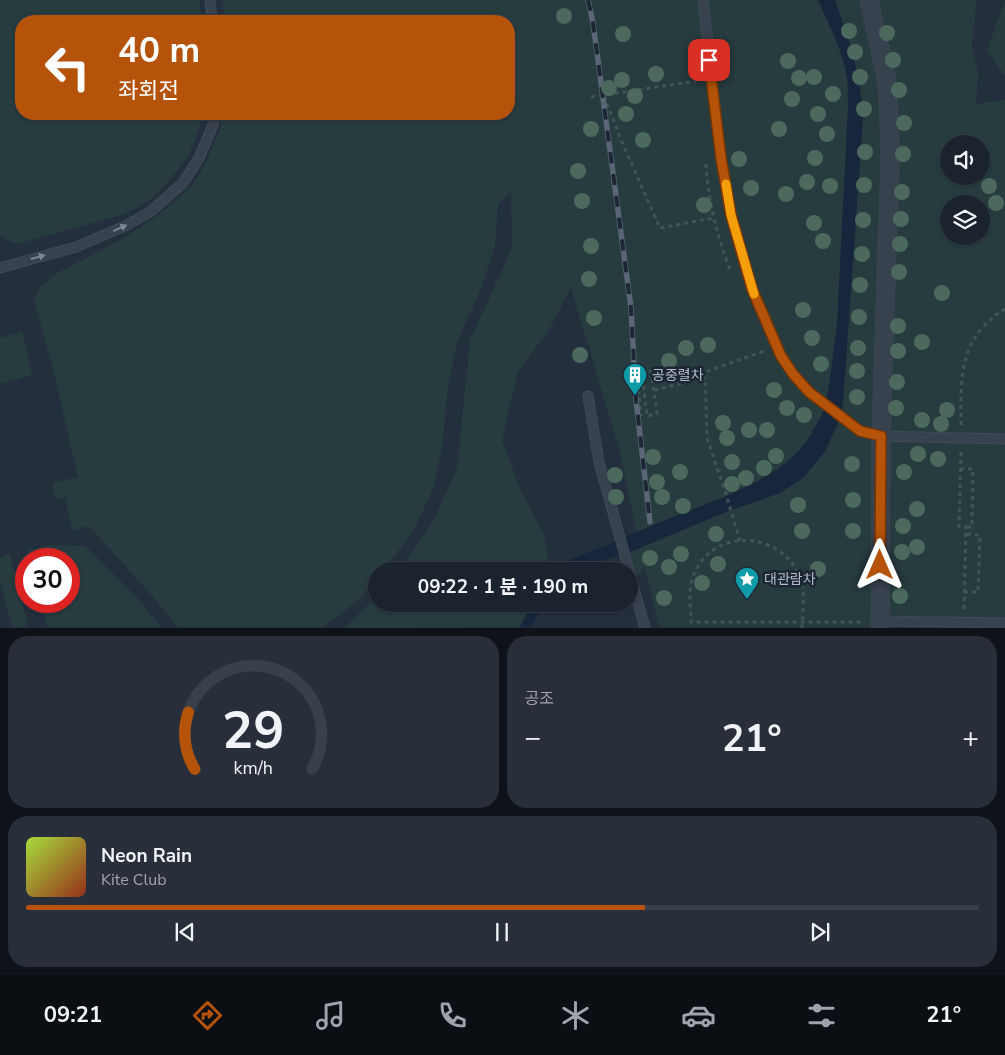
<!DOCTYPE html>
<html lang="ko">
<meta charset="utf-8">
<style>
:root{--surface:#1b232e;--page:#282f3a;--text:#f1f3f6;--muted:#a0a4aa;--line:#39404a;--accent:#b45309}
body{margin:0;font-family:"Nunito Sans","Noto Sans KR",sans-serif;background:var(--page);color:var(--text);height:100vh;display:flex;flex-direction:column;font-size:19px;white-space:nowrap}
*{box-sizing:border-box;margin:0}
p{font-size:16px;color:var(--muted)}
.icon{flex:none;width:28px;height:28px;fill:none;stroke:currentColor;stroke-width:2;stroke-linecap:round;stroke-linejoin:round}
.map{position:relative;height:628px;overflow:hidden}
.side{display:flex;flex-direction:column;gap:8px;padding:8px;background:#0f1319;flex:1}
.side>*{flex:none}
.guide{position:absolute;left:15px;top:15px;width:500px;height:105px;border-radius:20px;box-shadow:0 1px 4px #0004,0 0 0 1px var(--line);background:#b45309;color:#fff;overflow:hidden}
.fabs{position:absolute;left:940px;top:135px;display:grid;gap:10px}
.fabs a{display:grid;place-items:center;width:50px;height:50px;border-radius:50%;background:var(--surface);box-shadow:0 1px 4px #0004,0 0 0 1px var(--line);font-size:25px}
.speed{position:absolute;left:15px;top:548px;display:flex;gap:10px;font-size:25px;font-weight:700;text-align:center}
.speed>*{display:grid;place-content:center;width:65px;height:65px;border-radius:50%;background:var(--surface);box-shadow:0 1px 4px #0004,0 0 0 1px var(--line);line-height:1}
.speed .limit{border:8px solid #d22;background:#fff;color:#111}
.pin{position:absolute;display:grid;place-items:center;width:42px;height:42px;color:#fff;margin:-21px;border-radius:10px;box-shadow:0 2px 8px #0006}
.me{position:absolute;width:55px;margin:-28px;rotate:0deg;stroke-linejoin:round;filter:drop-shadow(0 0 4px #0008)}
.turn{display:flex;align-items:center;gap:18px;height:105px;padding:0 20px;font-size:22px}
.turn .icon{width:65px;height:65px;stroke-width:2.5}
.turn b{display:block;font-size:35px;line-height:42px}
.big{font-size:38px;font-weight:700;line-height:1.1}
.side .tile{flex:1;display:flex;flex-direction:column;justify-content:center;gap:8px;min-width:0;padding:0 18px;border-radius:20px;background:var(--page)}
.side .dial{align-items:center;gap:0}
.dial svg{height:130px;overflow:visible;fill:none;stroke:var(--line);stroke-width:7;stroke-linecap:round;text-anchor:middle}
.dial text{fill:var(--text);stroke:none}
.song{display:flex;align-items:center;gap:15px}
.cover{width:60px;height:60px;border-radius:8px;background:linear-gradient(135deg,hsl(80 70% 55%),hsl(10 70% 35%))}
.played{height:5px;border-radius:2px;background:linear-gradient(90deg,var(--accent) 65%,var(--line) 65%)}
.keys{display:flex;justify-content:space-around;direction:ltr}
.heat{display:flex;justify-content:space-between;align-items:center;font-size:28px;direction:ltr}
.side .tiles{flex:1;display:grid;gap:8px;grid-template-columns:1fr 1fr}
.tile:last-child{grid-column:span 2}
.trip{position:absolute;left:368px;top:562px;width:270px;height:50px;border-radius:25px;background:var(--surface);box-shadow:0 1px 4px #0004,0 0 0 1px var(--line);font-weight:700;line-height:50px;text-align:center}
.dock{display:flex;height:80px;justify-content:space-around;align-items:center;background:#0b0e12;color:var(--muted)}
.dock .icon{width:35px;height:35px}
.dock .current{color:var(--accent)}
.dock b{font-size:22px;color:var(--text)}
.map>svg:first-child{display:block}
.green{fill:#263c3f;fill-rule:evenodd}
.water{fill:#17263c}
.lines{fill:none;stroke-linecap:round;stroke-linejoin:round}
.lane-casing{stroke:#414a57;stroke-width:11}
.street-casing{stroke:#414a57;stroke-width:19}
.path{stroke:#3f5557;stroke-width:3;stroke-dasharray:4 4;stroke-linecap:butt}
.lane{stroke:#38414e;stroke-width:9}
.street{stroke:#38414e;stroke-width:18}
.rail-casing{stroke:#5a6575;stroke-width:5.5}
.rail{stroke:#1d2633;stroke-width:4;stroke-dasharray:11;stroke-linecap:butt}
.tree{fill:#4b6a5d}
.oneway{fill:#7c8592}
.route-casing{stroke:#753606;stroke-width:12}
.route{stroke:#b45309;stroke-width:9}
.slow{stroke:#f59e0b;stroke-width:9}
.labels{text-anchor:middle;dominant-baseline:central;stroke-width:5;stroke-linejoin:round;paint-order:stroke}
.poi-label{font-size:14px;fill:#b4bcc9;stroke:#1d2633;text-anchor:start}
</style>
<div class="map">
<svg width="1005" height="628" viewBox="0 0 1005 628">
<rect width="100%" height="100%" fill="#242f3e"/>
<path class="green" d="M0,0H200L201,21H21V114H202V120L189,155L173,176L150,200L125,214L17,244L3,238L0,234Z
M223,0H978L976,4L972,48L978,74L976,104L1005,100V627H659L645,567L643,568L641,573L636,575L630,552L640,548L619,449L571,288L550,328L518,372L502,440L521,491L544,535L549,568L548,571H399L432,523L457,469L470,340L512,248L511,192L498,204L495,245L481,289L457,342L448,387L442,447L434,487L412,534L382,571H376V578L357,601L324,627H178L154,598L89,526L72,530L65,497L56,499L52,483L78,477L53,369L34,300L41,286L57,273L124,238L156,217L192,186L206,162L221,126L223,114H509V21H224ZM949,144H981V176H949ZM949,204H981V236H949Z
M1005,1V76L1003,74L987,50Z
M22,332L32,375L0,384V338Z
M48,545L85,546L139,600L161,627H47L41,601H69V559H30L28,550Z
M10,554L28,627H12L0,581V557Z
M376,597V604H532L520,627L345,628Z"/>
<path class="water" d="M818,0H835C846,31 857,62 861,96C862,103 862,111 863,119L843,404L837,426L824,453L803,478L780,493L726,512L630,552L608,559L575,571H548L549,568L612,543L663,521L722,498L758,481L779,468L795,455L807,441L822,415L828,393L837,324L848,106C848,97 848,87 847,78C843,51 829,25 818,0Z
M532,604H543L532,627H520Z"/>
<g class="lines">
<defs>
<path id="lane" d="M210,0L212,21
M703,0L721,158L731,215L752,289L781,356L793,374L809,392L860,431L881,436L1005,439
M0,268L76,247L125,226L150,212L183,183L199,158L213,125L214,114
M588,396L599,462L645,628
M880,621L1005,623"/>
<path id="street" d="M869,0L887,82L889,120L890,160L881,436L880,628"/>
</defs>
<use href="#lane" class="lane-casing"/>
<use href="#street" class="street-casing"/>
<path class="path" d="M604,96L622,142L660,228L714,218
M591,97L697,81
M706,164C708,201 717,235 730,270
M651,371L657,414L647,416L642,373Z
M637,374L641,416
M654,390L683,383L705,372
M961,425C961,391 958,353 984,326C990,319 997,314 1005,309
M961,452L959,527H966L964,609
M960,469H973L972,527H966
M740,541L726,494L707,438L705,372L764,351
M964,592H978L980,535L966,534
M802,628C802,617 805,595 802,585C789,530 710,523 692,580C688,592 691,608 691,622H862"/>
<use href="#lane" class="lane"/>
<use href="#street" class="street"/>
<defs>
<path id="rail" d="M588,0L593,23L631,308L636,400L650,522"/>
</defs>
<use href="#rail" class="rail-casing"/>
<use href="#rail" class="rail"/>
</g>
<g class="tree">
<circle cx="564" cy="16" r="8"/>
<circle cx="849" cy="31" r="8"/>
<circle cx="887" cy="33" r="8"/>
<circle cx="623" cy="34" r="8"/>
<circle cx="855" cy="52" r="8"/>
<circle cx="893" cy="60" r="8"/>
<circle cx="788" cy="61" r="8"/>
<circle cx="656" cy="74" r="8"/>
<circle cx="814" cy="77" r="8"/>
<circle cx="860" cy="77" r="8"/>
<circle cx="799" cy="78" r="8"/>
<circle cx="622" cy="80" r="8"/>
<circle cx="609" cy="88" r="8"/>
<circle cx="899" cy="90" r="8"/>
<circle cx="833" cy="94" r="8"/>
<circle cx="635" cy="96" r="8"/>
<circle cx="792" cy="99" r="8"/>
<circle cx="864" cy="109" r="8"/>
<circle cx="626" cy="114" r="8"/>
<circle cx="818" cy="114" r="8"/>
<circle cx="904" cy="123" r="8"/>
<circle cx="591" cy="129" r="8"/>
<circle cx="779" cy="129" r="8"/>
<circle cx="827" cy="134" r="8"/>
<circle cx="643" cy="140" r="8"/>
<circle cx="865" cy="152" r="8"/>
<circle cx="903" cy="154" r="8"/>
<circle cx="815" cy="158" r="8"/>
<circle cx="739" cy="159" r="8"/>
<circle cx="578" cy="171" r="8"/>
<circle cx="807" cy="182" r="8"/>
<circle cx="864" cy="185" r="8"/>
<circle cx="830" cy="186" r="8"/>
<circle cx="989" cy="186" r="8"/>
<circle cx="751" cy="188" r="8"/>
<circle cx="902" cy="192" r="8"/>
<circle cx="786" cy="194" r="8"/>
<circle cx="582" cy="201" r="8"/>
<circle cx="996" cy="203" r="8"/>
<circle cx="704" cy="205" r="8"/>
<circle cx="901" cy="219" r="8"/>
<circle cx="863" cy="220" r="8"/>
<circle cx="814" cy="223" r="8"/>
<circle cx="823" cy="241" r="8"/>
<circle cx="900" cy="244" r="8"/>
<circle cx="591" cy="246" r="8"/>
<circle cx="862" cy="254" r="8"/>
<circle cx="899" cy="272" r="8"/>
<circle cx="589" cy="279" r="8"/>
<circle cx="860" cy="285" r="8"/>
<circle cx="942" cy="293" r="8"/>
<circle cx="803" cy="310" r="8"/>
<circle cx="859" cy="317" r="8"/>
<circle cx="594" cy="318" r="8"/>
<circle cx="898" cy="326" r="8"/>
<circle cx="812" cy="338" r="8"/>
<circle cx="922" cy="342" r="8"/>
<circle cx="708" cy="345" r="8"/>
<circle cx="686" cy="348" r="8"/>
<circle cx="858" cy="348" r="8"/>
<circle cx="898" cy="351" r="8"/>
<circle cx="580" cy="355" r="8"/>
<circle cx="669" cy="361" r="8"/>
<circle cx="821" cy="364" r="8"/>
<circle cx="857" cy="371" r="8"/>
<circle cx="897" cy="382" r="8"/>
<circle cx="774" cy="390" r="8"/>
<circle cx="857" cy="397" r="8"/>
<circle cx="787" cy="408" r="8"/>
<circle cx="896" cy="408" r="8"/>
<circle cx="947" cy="410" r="8"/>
<circle cx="804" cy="415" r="8"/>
<circle cx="922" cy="420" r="8"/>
<circle cx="723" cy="423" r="8"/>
<circle cx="941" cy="424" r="8"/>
<circle cx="749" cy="430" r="8"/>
<circle cx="767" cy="430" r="8"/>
<circle cx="727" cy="438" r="8"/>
<circle cx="918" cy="454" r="8"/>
<circle cx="776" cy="456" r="8"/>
<circle cx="653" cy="457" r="8"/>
<circle cx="938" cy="459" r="8"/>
<circle cx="732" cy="462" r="8"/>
<circle cx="852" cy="464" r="8"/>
<circle cx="764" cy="468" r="8"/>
<circle cx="680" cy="472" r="8"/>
<circle cx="904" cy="472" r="8"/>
<circle cx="615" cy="475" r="8"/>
<circle cx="746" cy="478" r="8"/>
<circle cx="657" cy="482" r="8"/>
<circle cx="732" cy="484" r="8"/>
<circle cx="616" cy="497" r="8"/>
<circle cx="662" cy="497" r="8"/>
<circle cx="853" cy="500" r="8"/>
<circle cx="798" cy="505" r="8"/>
<circle cx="683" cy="506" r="8"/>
<circle cx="917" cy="509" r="8"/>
<circle cx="903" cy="526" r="8"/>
<circle cx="802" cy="531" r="8"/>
<circle cx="853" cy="531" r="8"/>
<circle cx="716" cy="534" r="8"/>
<circle cx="917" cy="547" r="8"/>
<circle cx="902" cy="552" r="8"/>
<circle cx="681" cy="554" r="8"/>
<circle cx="650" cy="558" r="8"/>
<circle cx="718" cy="564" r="8"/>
<circle cx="669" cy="567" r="8"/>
<circle cx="818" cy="569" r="8"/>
<circle cx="702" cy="583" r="8"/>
<circle cx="900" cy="596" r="8"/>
<circle cx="664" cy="598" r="8"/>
</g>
<defs><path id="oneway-solid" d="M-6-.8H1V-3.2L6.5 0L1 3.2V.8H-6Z" transform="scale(1.25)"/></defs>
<g class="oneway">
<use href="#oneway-solid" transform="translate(120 228) rotate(-24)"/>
<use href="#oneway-solid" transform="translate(38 257) rotate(-15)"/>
</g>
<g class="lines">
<defs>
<path id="route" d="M709,60L721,158L731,215L752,289L781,356L793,374L809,392L860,431L881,436L880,565"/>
</defs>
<use href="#route" class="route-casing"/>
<use href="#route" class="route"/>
<path class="slow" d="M726,184L731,215L754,294"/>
</g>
<defs>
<symbol id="building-pin" viewBox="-11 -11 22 30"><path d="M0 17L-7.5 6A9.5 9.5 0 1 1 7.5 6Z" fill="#0f9aa8" stroke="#1d2633"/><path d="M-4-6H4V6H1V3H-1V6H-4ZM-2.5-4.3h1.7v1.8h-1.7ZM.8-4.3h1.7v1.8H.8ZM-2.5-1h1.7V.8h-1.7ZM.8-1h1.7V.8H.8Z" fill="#fff"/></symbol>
<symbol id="sight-pin" viewBox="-11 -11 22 30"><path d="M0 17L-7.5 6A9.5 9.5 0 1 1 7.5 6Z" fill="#0f9aa8" stroke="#1d2633"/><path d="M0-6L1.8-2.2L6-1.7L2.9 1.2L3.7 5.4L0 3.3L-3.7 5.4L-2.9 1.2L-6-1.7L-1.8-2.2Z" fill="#fff"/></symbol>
</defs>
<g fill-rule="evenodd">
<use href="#building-pin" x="621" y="361" width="28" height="38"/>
<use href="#sight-pin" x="733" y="565" width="28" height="38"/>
</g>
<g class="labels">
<g class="poi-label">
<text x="652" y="375">공중렬차</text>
<text x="764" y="579">대관람차</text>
</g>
</g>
</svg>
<div class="fabs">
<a><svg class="icon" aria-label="sound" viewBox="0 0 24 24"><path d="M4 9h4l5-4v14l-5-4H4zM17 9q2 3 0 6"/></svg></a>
<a><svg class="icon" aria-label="layers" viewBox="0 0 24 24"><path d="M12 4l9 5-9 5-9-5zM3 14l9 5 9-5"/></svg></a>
</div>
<div class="speed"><div class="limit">30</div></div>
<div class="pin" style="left:709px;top:60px;background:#d93025"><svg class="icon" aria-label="arrive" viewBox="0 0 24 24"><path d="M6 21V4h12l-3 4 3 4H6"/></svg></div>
<svg class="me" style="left:880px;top:565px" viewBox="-20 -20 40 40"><path d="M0-17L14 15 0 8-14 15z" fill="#b45309" stroke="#fff" stroke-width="4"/></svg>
<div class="trip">09:22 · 1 분 · 190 m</div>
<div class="guide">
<div class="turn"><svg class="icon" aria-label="left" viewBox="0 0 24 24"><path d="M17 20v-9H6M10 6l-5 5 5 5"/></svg><div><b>40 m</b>좌회전</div></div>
</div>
</div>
<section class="side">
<div class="tiles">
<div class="tile dial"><svg viewBox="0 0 100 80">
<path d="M14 69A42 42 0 1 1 86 69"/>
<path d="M14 69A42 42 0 0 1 10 34" stroke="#b45309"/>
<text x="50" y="56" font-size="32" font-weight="700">29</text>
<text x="50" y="72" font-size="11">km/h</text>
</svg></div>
<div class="tile"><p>공조</p>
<div class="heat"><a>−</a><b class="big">21°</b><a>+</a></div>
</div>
<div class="tile">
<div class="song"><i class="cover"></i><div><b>Neon Rain</b><p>Kite Club</p></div></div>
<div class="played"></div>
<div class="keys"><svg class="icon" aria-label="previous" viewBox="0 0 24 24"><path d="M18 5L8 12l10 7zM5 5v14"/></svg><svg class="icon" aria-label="pause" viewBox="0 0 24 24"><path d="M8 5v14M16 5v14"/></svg><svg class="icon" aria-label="next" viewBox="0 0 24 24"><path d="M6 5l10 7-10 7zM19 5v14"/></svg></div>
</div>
</div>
</section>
<nav class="dock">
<b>09:21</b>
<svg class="icon current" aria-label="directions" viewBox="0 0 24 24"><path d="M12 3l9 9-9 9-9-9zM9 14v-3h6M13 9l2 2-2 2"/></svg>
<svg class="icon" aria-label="music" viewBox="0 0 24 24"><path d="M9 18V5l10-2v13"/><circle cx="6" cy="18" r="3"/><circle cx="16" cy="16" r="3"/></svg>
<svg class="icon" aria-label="phone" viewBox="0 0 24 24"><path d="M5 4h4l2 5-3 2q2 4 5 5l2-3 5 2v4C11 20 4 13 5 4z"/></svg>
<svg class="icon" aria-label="climate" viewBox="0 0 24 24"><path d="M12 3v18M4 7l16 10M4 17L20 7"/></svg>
<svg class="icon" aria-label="car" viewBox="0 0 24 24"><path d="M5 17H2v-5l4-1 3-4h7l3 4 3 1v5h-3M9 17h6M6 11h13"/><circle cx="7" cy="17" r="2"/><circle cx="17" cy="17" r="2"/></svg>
<svg class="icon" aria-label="filters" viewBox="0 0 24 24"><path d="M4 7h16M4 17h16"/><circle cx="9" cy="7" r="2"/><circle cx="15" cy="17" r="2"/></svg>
<b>21°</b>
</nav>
